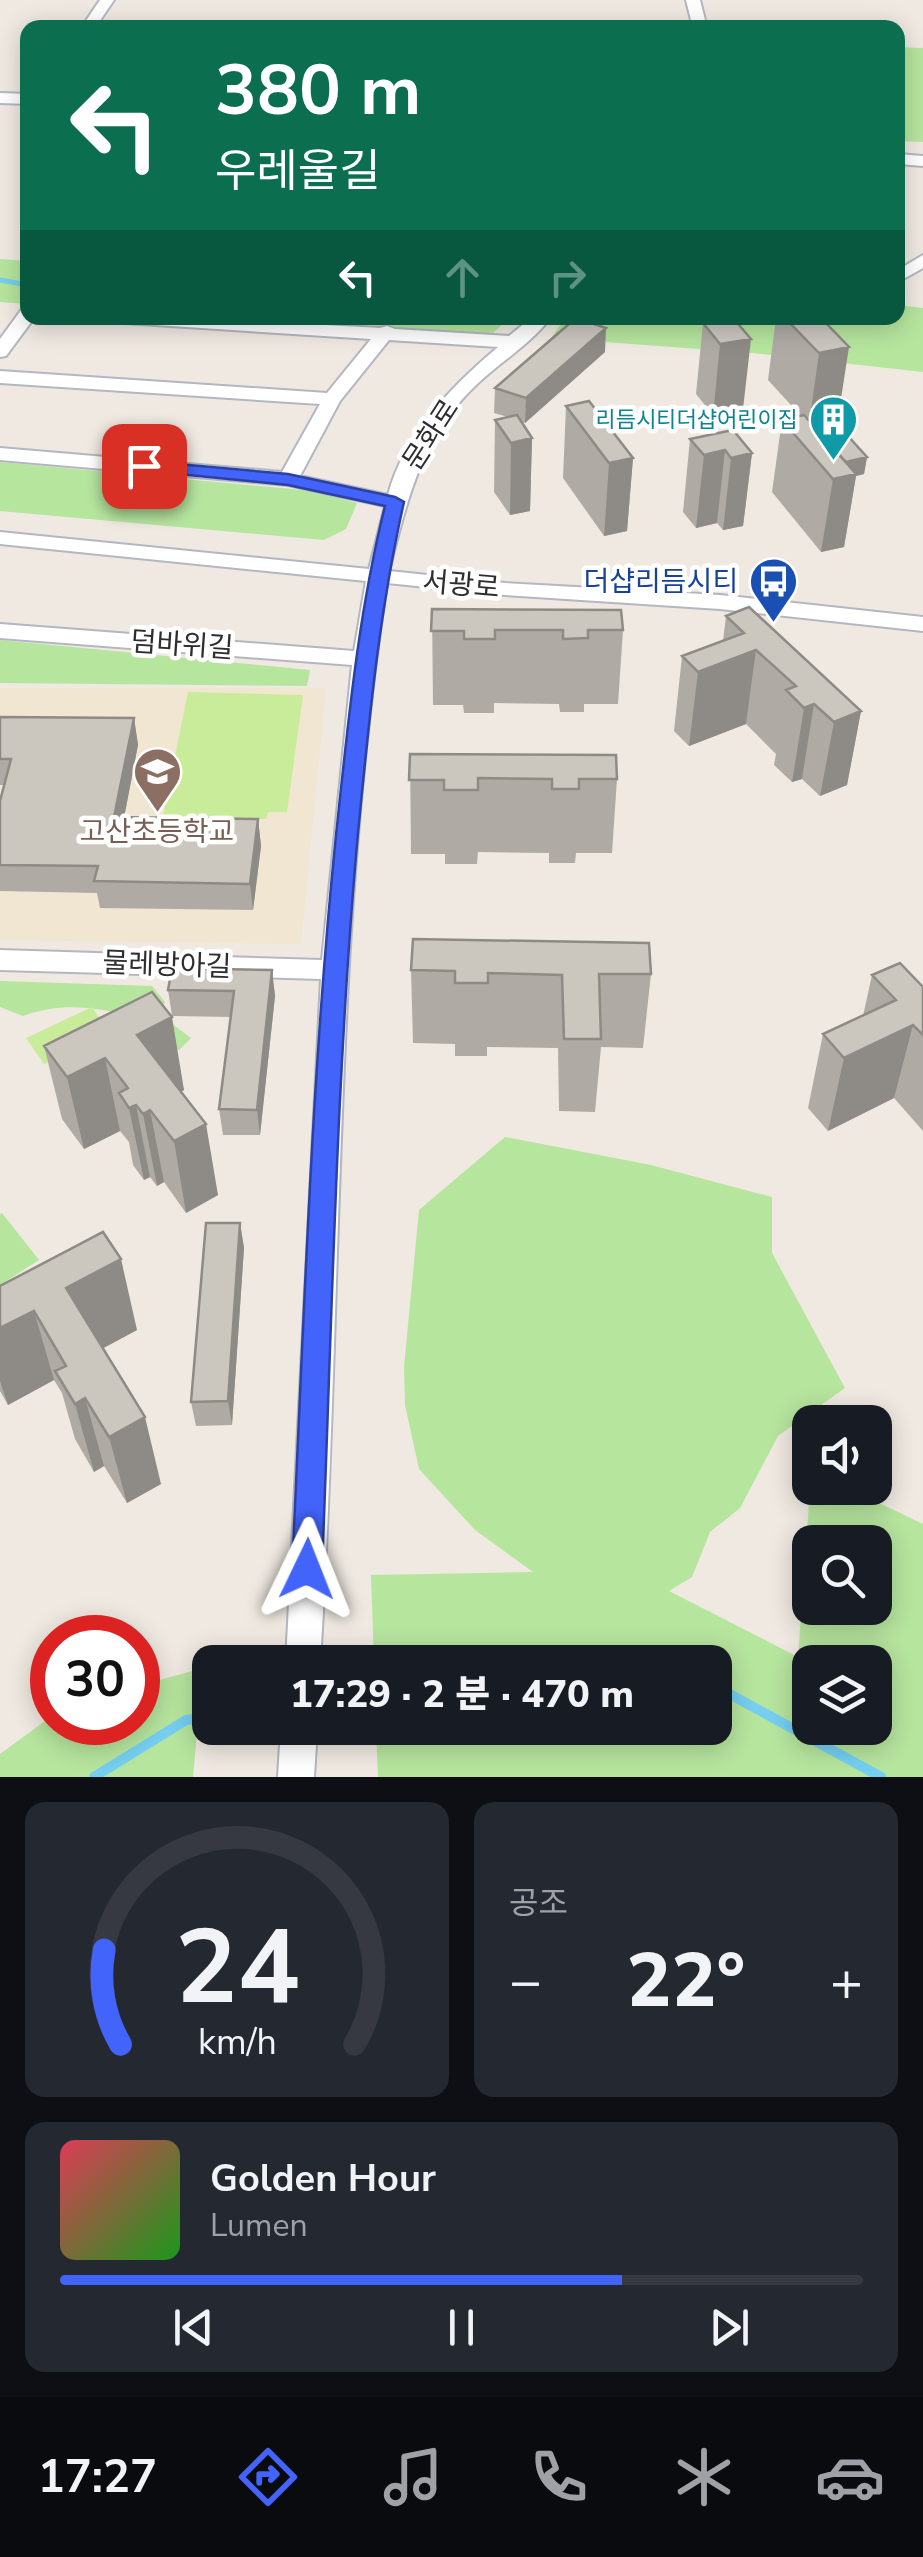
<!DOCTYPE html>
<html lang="ko">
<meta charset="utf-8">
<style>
:root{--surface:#171b24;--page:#242831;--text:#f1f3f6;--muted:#9ea1a6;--line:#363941;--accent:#4264fb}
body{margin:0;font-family:"Nunito Sans","Noto Sans KR",sans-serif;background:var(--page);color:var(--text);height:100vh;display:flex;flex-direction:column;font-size:38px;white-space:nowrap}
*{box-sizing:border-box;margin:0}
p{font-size:32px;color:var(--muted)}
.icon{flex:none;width:55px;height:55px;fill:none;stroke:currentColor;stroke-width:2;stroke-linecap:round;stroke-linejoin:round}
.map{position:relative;height:1777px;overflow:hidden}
.drawer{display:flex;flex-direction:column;gap:25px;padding:25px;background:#0d0f14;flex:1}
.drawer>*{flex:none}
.top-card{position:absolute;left:20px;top:20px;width:885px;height:305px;border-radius:20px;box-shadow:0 5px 25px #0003;background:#0b6e4f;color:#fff;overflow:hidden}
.buttons{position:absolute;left:792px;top:1405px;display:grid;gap:20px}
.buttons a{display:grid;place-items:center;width:100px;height:100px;border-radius:20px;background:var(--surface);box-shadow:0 5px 25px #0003;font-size:50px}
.speed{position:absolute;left:30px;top:1615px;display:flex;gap:20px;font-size:50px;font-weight:700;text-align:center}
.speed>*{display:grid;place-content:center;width:130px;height:130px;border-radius:50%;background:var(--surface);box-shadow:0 5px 25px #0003;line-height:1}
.speed .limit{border:15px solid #d22;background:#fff;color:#111}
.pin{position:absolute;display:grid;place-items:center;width:85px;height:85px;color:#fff;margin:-42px;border-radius:20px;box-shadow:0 5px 15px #0006}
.me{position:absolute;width:110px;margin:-55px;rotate:2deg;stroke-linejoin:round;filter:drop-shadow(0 0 8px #0008)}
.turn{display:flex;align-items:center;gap:35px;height:210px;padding:0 30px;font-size:45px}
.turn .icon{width:130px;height:130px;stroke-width:2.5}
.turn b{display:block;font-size:70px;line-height:85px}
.lanes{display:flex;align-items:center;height:95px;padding:0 30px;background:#0003;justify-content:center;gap:50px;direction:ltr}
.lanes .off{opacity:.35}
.big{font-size:75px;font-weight:800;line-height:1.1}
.drawer .card{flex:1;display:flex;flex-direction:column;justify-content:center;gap:15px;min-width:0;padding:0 35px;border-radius:20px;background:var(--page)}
.drawer .dial{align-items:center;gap:0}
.dial svg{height:260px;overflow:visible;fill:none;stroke:var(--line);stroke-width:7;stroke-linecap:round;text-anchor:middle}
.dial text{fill:var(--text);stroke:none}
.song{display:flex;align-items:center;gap:30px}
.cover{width:120px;height:120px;border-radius:15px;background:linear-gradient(135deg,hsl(350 70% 55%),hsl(120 70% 35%))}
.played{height:10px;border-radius:5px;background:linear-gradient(90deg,var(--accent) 70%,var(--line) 70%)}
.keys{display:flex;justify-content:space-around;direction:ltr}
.heat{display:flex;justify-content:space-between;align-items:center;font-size:55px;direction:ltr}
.drawer .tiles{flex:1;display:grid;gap:25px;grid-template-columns:1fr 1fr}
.card:last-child{grid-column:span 2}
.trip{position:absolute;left:192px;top:1645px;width:540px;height:100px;border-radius:20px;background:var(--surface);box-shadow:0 5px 25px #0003;font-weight:800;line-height:100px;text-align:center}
.tab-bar{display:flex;height:160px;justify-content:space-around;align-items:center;background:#090b0e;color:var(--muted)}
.tab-bar .icon{width:70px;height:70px}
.tab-bar .on{color:var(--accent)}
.tab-bar b{font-size:45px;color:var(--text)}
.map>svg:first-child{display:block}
.education{fill:#f0e6d1}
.green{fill:#b6e59e;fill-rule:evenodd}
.pitch{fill:#c9ec9a}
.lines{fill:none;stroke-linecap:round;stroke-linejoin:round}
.stream-far1{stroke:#75cff0;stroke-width:5}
.stream{stroke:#75cff0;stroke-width:10}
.minor-casing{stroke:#b4b7c1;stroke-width:4}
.minor{fill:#fff;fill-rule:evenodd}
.wall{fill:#afaba4}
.shaded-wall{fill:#8e8b86}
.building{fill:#cbc7bf;stroke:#8e8b86;stroke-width:2.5}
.route{fill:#4264fb;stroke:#2b41a3;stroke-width:2.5}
.labels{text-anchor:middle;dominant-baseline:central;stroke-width:9;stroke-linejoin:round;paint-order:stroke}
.far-culture-label{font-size:22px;fill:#0d838f;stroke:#fff;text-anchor:end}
.street-label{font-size:28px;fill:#2e2e2e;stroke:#fff}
.transit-label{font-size:28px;fill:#164399;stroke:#fff;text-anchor:end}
.education-label{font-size:28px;fill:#785e54;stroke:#fff}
</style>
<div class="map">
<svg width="923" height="1777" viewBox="0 0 923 1777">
<rect width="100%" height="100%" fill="#efe9e1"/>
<path class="education" d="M0,688H326L301,944L0,940Z"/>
<path class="green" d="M898,47L923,48V142L898,141Z
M0,259L27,261V304L0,302Z
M898,305L923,308V372L752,353L551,338L565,318H898Z
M288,318H509L490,336Z
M0,462L314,491L357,503L346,529L324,540L0,511Z
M0,640L310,670L307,686L0,683Z
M0,981L152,986L165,1002L159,1014L191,1038L179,1050L139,1033L130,1015C91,1007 61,1002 23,1016L0,1007Z
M505,1137L651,1165L772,1197V1253L845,1388L778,1436L740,1508L710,1532L692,1577L669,1591L798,1657L809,1503L871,1499L923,1524V1777H378L376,1728H715V1662H374L371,1575L533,1572L475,1530L419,1469L405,1405L404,1367L419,1210ZM810,1542H875V1608H810ZM810,1662H875V1728H810Z
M2,1213L39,1260L0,1285V1214Z
M203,1668L193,1777H0V1754L52,1716V1722H138V1686Z"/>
<path class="pitch" d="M188,692L303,695L287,812H268L266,819L163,816Z
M92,1007L110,1033L44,1064L26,1038Z"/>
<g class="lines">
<path class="stream-far1" d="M0,280L28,285"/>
<path class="stream" d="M586,1662H590
M715,1686L881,1777
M94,1777L186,1720L210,1717"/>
<defs>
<path id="minor" d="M100,0H114L95,28H81Z
M686,0H700L707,28H693Z
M0,93L28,94V104L0,103Z
M898,154L923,156V166L898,164Z
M923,255V268L898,282V270Z
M28,308V318H34L6,356L0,357V339L22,309Z
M115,318H203L380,328L387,326L395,329L509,336L531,318H550C532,343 499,363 476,385C421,437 407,501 389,571L505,583L720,595L923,617V631L720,609L505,595L387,583C332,941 343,1303 320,1662H286L321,979L0,970V950L322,960L352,665L0,638V624L354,651L366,581L0,544V532L369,569L385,506L288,485L0,460V448L282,472L320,404L0,383V371L327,393L371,339L124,323ZM389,340L498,347C452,386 404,434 388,495L300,476L340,401Z
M281,1728H317L314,1777H278Z"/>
</defs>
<use href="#minor" class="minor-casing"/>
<use href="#minor" class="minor"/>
</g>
<path class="wall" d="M734,318L743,409L713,415L696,394L703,323Z
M776,318H821L838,418L812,424L816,429L867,457L864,474L856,476L844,547L821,552L772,492L782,420L801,416L768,380Z
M605,352L525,423L522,422L532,438L530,511L510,515L494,492L495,420L508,417L494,413L495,388Z
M566,406L633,458L627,531L604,536L563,478Z
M690,439L752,453L743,526L723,530L717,523L696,528L683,512Z
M432,609L623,630L618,704H584V712H560L559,704L494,703V713H464L463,705H433Z
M726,616L861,711L847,785L820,796L802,779L792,782L774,765L776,754L746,724L689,746L674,731L682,656L723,641Z
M0,717L134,718L138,745L124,817L258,819L261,846L253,910L100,908L97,893L0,891V801L4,785H0Z
M410,754L617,779L612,853H576L575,863H549V853L478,852L477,864H445V854H411Z
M272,970L275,996L260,1135H223L219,1109L231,1017L172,1016L168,990Z
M411,970L651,974L643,1048L601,1047L595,1112L559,1111L558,1048L487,1047V1056H455V1044L413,1043Z
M872,975L923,987V1131L894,1098L828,1131L808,1108L823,1034L863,1016Z
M152,992L184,1090L181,1092L218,1195L186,1213L164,1182L157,1186L150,1177L144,1180L133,1165L129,1142L120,1131L84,1149L62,1119L44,1046Z
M240,1223L244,1248L232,1425L196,1426L191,1402Z
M0,1286L137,1330L103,1348L161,1484L127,1503L104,1466L94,1472L75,1439L62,1393L54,1380L8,1405L0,1391Z"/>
<path class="shaded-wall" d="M606,328L605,352L525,423L526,398Z
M751,339L743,409L713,415L720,344Z
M849,347L838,418L809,424L819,353Z
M532,438L530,511L510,515L511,443Z
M725,450L717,523L696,528L704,455Z
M752,453L743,526L723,530L731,458Z
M867,457L864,474L856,476L844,547L821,552L833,479V464Z
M633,458L627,531L604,536L609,463Z
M756,650L746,724L689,746L698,672Z
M814,704L802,779L792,782L804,708Z
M861,711L847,785L820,796L834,722Z
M134,718L138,745L119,844L114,817Z
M258,819L261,846L253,910L250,884Z
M272,970L275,996L260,1135L257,1110Z
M172,1017L184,1090L151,1108L137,1035Z
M913,1025L894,1098L828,1131L844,1058Z
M105,1058L120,1131L84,1149L67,1077Z
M136,1105L150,1177L144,1180L129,1108Z
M150,1110L164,1182L157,1186L143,1114Z
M206,1124L218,1195L186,1213L174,1141Z
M240,1223L244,1248L232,1425L228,1401Z
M121,1259L137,1330L85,1358L66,1288Z
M34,1311L54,1380L8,1405L0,1381V1328Z
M85,1398L104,1466L94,1472L75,1404Z
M145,1417L161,1484L127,1503L109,1437Z"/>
<path class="building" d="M576,318L606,328L526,398L495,388Z
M733,318L751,339L720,344L703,323Z
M785,318H821L849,347L819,353Z
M589,401L633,458L609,463L566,406Z
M517,415L532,438L511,443L495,420Z
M804,415L856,474L833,479L782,420Z
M838,425L867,457L846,462L816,429Z
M733,430L752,453L731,458L725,450L704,455L690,439Z
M749,607L861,711L834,722L814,704L804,708L786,690L796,686L756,650L698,672L682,656L744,633L726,616Z
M432,609L621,610L623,630H588V638L563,639V630H495V639H464V631H431Z
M0,717L134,718L114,817L258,819L250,884L94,881L98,866L0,865V801L11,759H0Z
M410,754L616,755L617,779H579V789H552V779L478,778V790H444V780H409Z
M413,939L649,943L651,974H599L601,1039H564L562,975L488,973V983H455V971L411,970Z
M900,963L923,987V1035L913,1025L844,1058L823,1034L896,1000L872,975Z
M172,968L272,970L257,1110L219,1109L234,991L168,990Z
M152,992L172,1017L137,1035L206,1124L174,1141L150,1110L143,1114L136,1105L129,1108L119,1093L128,1088L105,1058L67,1077L44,1046Z
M206,1223H240L228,1401L191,1402Z
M103,1232L121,1259L66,1288L145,1417L109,1437L85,1398L75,1404L55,1371L66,1366L34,1311L0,1328V1286Z"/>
<path class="route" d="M144,461L288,474L395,497L404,502C379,612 369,721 358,833C336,1077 332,1323 322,1569L318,1579L307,1583L296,1579L292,1569C304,1324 311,1079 336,835C348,724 358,614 385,506L288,485L138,470L135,466Z"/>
<defs>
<symbol id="building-pin" viewBox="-11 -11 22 30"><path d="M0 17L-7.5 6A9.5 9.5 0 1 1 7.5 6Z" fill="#0f9aa8" stroke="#fff"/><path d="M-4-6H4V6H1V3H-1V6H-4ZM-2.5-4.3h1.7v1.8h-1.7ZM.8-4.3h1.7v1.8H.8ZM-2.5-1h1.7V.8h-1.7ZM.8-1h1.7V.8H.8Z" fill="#fff"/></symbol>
<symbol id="bus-pin" viewBox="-11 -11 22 30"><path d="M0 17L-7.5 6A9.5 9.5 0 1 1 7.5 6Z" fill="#1a4fb4" stroke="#fff"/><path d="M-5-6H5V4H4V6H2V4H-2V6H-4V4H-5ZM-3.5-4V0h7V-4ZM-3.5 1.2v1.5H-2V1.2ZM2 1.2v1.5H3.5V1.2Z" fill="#fff"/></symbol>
<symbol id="school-pin" viewBox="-11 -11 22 30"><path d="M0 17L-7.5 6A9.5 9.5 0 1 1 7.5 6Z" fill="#8d6e63" stroke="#fff"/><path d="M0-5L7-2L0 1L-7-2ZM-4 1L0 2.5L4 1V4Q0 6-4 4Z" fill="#fff"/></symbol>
</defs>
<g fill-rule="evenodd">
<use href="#building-pin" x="806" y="392" width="55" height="75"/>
<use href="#bus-pin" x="746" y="554" width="55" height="75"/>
<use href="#school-pin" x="130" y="744" width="55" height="75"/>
</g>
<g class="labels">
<g class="far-culture-label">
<text x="798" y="420">리듬시티더샵어린이집</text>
</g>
<g class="street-label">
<text transform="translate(431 435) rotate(-57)">문화로</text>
<text transform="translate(461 585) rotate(5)">서광로</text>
<text transform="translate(182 645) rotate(4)">덤바위길</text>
<text transform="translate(167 965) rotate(2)">물레방아길</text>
</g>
<g class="transit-label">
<text x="738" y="582">더샵리듬시티</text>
</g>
<g class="education-label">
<text x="157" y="832">고산초등학교</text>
</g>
</g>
</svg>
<div class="buttons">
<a><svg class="icon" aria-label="sound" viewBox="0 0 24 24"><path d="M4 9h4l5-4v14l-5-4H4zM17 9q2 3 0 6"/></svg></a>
<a><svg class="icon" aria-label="search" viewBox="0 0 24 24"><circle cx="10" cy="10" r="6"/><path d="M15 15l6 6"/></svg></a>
<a><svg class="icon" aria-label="layers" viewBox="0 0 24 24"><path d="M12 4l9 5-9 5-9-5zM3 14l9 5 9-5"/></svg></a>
</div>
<div class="speed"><div class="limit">30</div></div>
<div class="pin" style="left:144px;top:466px;background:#d93025"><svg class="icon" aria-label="arrive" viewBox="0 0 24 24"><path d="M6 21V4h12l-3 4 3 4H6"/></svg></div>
<svg class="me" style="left:307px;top:1569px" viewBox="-20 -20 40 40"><path d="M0-17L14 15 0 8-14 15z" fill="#4264fb" stroke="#fff" stroke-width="4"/></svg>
<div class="trip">17:29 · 2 분 · 470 m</div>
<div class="top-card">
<div class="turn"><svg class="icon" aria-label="left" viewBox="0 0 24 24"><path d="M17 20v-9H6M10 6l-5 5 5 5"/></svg><div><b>380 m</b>우레울길</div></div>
<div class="lanes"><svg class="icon" aria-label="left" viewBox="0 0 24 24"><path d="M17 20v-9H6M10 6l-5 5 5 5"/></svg><svg class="icon off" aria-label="ahead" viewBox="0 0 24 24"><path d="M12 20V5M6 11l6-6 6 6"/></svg><svg class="icon off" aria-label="right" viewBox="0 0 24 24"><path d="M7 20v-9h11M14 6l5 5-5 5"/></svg></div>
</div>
</div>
<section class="drawer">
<div class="tiles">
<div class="card dial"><svg viewBox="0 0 100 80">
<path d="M14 69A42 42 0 1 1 86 69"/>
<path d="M14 69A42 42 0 0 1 9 40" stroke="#4264fb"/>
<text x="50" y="56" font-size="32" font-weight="700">24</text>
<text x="50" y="72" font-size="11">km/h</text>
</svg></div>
<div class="card"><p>공조</p>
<div class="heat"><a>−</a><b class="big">22°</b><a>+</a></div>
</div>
<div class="card">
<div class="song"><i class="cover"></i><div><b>Golden Hour</b><p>Lumen</p></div></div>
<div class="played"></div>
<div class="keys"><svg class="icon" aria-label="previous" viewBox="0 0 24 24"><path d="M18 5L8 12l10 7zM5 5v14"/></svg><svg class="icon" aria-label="pause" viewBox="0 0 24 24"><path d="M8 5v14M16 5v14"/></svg><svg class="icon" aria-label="next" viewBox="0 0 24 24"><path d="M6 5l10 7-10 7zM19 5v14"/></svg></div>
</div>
</div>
</section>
<nav class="tab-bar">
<b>17:27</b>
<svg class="icon on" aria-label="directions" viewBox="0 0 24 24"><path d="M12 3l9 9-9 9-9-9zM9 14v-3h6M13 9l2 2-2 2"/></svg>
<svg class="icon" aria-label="music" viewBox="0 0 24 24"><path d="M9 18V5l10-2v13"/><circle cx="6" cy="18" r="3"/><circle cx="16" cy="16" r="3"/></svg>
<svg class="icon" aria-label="phone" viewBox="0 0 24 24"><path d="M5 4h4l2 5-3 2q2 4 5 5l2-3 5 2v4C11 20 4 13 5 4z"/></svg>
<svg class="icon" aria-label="climate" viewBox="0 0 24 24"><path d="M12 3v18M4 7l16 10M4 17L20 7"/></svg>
<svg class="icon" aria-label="car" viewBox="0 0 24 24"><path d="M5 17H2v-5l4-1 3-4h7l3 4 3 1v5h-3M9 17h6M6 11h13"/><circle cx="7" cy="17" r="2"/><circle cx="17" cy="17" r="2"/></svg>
</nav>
